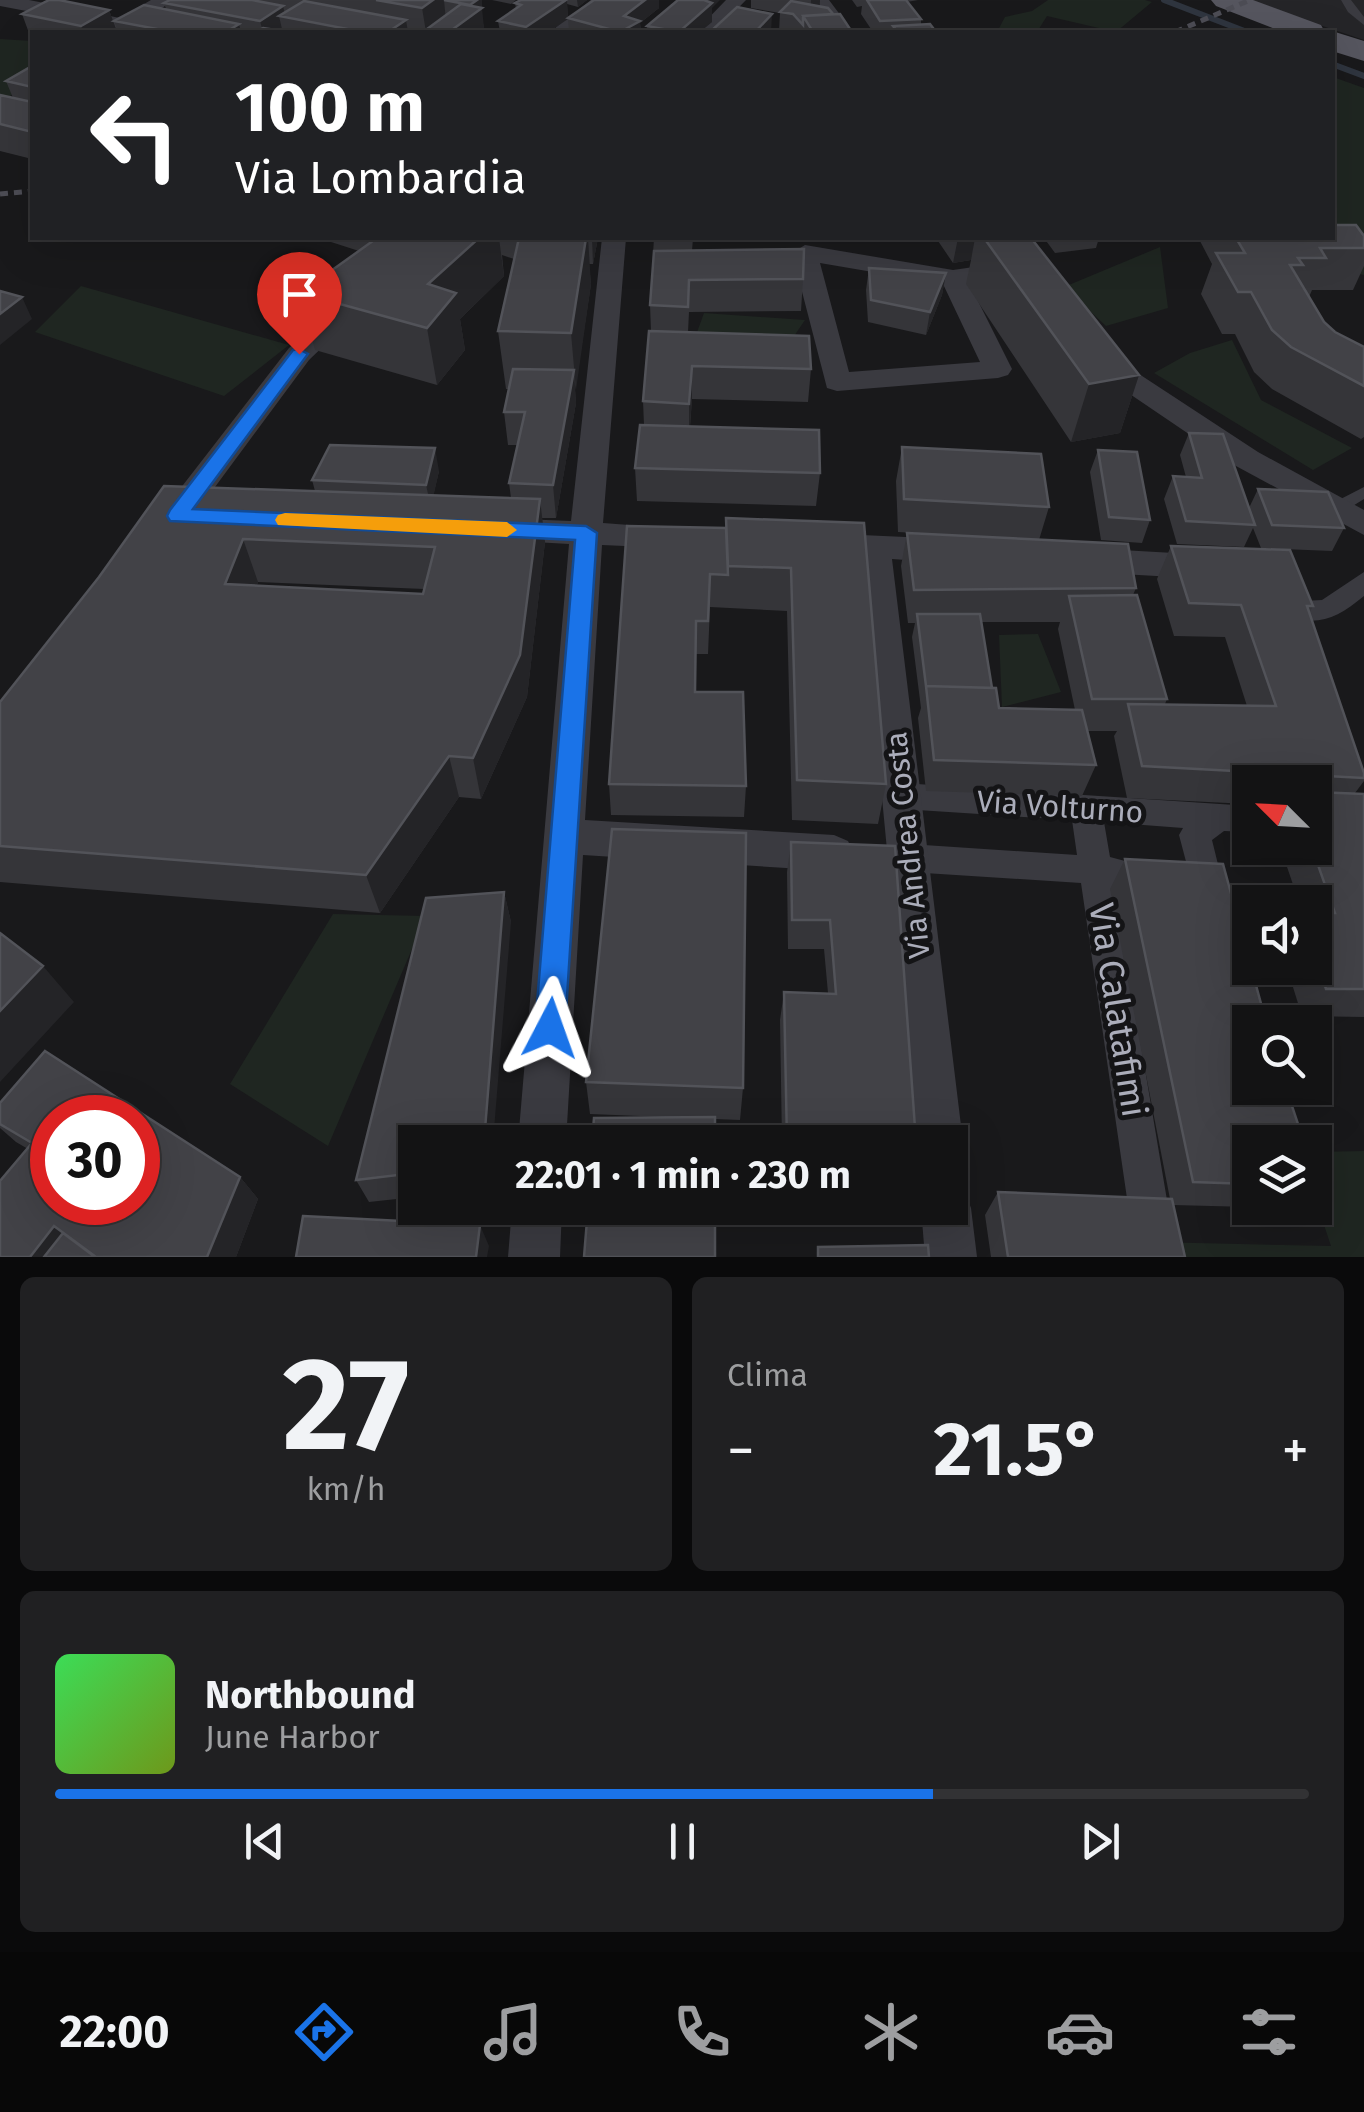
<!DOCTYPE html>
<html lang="it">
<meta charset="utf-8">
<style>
:root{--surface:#131314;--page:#202022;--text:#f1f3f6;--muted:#9d9ea0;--line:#323234;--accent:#1a73e8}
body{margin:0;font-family:"Fira Sans",sans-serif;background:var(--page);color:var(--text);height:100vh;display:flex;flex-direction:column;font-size:38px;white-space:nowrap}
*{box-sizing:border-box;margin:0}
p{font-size:32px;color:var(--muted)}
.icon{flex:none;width:55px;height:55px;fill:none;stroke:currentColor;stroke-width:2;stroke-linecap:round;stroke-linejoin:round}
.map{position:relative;height:1257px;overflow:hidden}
.sheet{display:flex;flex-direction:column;gap:20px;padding:20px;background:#0a0a0b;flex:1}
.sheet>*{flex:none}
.top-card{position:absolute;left:30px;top:30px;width:1305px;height:210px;border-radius:0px;box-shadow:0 10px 40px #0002,0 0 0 2px var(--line);background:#202124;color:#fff;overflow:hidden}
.needle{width:65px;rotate:294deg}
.buttons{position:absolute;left:1232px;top:765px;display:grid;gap:20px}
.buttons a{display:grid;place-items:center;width:100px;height:100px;border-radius:0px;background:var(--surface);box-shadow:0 10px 40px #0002,0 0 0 2px var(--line);font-size:50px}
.speed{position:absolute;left:30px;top:1095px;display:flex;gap:20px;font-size:50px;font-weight:700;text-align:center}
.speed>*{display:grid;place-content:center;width:130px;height:130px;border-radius:50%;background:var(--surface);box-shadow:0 10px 40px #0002,0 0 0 2px var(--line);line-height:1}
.speed .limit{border:15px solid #d22;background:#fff;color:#111}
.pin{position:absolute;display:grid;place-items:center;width:85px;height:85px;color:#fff;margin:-102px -42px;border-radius:50% 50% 50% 0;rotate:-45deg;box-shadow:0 0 10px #0007}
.pin .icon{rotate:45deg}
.me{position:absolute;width:110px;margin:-55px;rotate:4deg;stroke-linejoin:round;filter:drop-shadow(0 0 8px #0008)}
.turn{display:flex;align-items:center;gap:35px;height:210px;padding:0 40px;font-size:45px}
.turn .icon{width:130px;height:130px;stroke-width:2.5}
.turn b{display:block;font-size:70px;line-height:85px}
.big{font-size:75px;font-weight:700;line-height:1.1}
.sheet .widget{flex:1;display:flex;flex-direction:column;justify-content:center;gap:15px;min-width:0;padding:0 35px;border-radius:15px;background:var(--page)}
.sheet .dial{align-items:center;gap:0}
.dial b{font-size:130px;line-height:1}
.song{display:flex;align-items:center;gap:30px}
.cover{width:120px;height:120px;border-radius:15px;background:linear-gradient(135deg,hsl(130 70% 55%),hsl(80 70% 35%))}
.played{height:10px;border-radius:5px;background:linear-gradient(90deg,var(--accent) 70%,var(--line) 70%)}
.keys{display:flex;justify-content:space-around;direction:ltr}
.heat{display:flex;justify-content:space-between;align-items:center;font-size:55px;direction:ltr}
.sheet .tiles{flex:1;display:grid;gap:20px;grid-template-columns:1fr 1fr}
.widget:last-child{grid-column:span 2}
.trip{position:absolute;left:398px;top:1125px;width:570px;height:100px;border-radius:0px;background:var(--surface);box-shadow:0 10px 40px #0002,0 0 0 2px var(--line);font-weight:700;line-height:100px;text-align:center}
.tab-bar{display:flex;height:160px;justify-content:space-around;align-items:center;background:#080808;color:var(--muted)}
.tab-bar .icon{width:70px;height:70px}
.tab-bar .current{color:var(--accent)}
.tab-bar b{font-size:45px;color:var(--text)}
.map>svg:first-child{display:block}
.built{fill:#252528}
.green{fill:#1f2621}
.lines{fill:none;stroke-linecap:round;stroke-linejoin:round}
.stream{stroke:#2f353f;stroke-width:6}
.service{fill:#3a3a40;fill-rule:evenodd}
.pedestrian{fill:#3a3a40;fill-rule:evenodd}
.minor{fill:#3a3a40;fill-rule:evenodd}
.primary{fill:#56565f;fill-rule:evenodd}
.rail{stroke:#4d4d55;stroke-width:5;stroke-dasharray:8 6;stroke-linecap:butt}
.wall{fill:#353539;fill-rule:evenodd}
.shaded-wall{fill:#242427}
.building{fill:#424247;stroke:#525359;stroke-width:2.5;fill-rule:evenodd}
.route{fill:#1a73e8;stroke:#114b97;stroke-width:2.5}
.slow{fill:#f59e0b}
.labels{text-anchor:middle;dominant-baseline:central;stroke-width:10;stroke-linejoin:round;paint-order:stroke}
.street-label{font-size:30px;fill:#abadba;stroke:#141416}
.near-street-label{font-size:35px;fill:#abadba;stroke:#141416}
</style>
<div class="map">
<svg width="1364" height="1257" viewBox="0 0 1364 1257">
<rect width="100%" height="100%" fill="#19191b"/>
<path class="built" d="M1252,0H1364V40L1260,5Z"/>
<path class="green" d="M1048,0H1145L1152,2L1116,32L1047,16L1037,32H997L1005,17L1032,11Z
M0,39L32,41V83L0,102Z
M1333,77L1364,88V275L1194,238H1332Z
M1160,247L1168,308L1106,326L1064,287Z
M81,286L289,345L224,396L35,332Z
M704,313L805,320L784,351L696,335Z
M1232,340L1261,400L1352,448L1313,470L1154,373L1190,353Z
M1038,634L1061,692L1002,707L999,635Z
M333,914L426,916L328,1146L230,1084Z
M1364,1151V1257H1157L1153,1242L1331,1246L1315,1198V1152Z"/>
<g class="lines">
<path class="stream" d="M1164,0L1247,32
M1332,64L1364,76"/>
<path class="service" d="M1341,0H1351L1364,17V25L1348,12Z
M1364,487V499L1343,512H1331L1329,508L1331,504Z"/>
<path class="pedestrian" d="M1364,572V596C1337,618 1320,627 1284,616L1280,609L1284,602L1322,600Z
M902,783L1250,806V832L1224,831L1212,840L1226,897L1222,907L1210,912L1198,907L1179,835L1183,828L1104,822L1110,857L1125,861L1130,871L1125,881L1114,885L1169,1212L1163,1226L1149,1232L1135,1226L1129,1212L1081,883L909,872L898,868L893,858L898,848L909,844L1077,855L1072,820L902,809L891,805L887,796L891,787Z"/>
<path class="minor" d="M0,0H29L120,18L151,0H174L141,22L172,28L175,32H137L0,6Z
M591,0H612L571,32H550Z
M726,0H746L715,32H695Z
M810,0H829L853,32H834Z
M602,238H626L603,523L682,529L686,537L682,545L670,548L602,545L585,820L834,835L848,841L854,853L848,865L834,871L583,855L566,1142H518L569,544L497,540L486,537L481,529L486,521L497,518L571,521Z
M805,245L953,270L1015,261L1024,264L1028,269L1024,274L969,283L1012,369L1008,375L998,378L837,391L827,388L792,253ZM820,263L943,284L980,362L849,372Z
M349,301L362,309L309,360L198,510L201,516L196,524L185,527L166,523L161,515L166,507L289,348L340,303Z
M1097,351L1107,353L1258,452L1364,510V535L1236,466L1087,365L1083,359Z
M817,533L950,539L962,543L967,551L962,559L950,563L892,559L963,1142L956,1159L950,1162V1142H915L859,558L805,552L801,544L805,536Z
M1086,548L1209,555L1221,559L1226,567L1221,575L1209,579L1086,572L1074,568L1069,560L1074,552Z
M950,1185L964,1190L971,1208L977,1257H925L921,1208H950Z
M512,1208H562L560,1257H508Z"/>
<path class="primary" d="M1211,0H1253L1321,25L1325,32L1332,31L1364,41V61L1332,51V32H1283L1216,6Z"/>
<path class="rail" d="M1175,32L1250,0
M0,194L32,191"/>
</g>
<path class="wall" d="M170,0H482V7L480,8L484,28L478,32H118L114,21L166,9L164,3Z
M492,0H516L511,4Z
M521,0H587L578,7L567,4L568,19L548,32H500L498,21L516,9L515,3Z
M594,0H659V8L640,23L641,32H569L568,18Z
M751,0H820V6L833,14L852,32H788L779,31L780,13L751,8Z
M852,0H918L907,2L921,19V24L936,32H873L861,14L862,6L857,7Z
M712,8V22L700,32H647V26Z
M109,10L116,29L110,32L29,33L22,14Z
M32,66V159L0,151V95L13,98L6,81Z
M1364,236V266L1353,290H1312L1309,297L1324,322L1335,332L1364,347V437L1361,439L1272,389L1254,372L1235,334H1222L1201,294L1212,264L1200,241L1201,238Z
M330,238H598L593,264H589L591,284L575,390L576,403L556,518H542L545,542L527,697L481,799L459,797L380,913L0,882V702L315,491L312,480L439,471L433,496L511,498L509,483L517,445H508L504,412L509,389H506L498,331L514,259L502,255L504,276L460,319L465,350L437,385L315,350L300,293L359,251L331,242ZM258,582L424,589L423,594L257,585Z
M654,238H693L692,251L803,279L801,311L689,312L688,332L811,369L808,402L692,399L690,427L820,473L816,506L637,501L635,468L644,425L643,401L651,331L650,305Z
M936,238H1031L1139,375L1120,433L1071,442L966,284L971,260L953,263Z
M1044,238H1099L1096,248L1055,253Z
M869,268L946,273L942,295L926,335L868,322L866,290Z
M1189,433L1249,508L1258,489L1344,528L1332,551L1261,548L1253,528L1244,547L1177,544L1164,499L1173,476L1186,477L1180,455Z
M902,447L1049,507L1039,540L1136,588L1133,595L1167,699L1165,704L1247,706L1225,637L1174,636L1157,579L1171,546L1313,606L1309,613L1364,773V781L1355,793L1364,794V1017L1302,1016L1287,968H1315V902H1299L1286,864L1254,862L1238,821L1248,804L1127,798L1114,736L1117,731H1087L1096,765L1082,796L926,791L918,718L921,708L912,637L915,623H908L901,566L907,533L1004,538L898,532L896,481ZM981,622H1060L1058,629L1075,710L999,708L992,688ZM1250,782H1315V848H1250Z
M1098,450L1150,520L1142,543L1101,540L1090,472Z
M864,523L886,784L878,824L792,820L787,611L710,607L708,654H695V692L746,786L744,817L611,815L609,784L726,528Z
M791,842L895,846L916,1142H782L780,1020L784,992L828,993L824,949H788L787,872Z
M1125,859L1250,1142V1207L1173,1205L1185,1257H991L985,1215L998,1192L1170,1199L1110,889Z
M504,892L511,922L415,1142V1197L369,1202L356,1180Z
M586,1082L743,1088L740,1120L590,1114Z
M0,1103L240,1177L258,1199L236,1257H0L28,1149L16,1142L0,1128Z
M784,1208H913L910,1216L784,1214Z"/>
<path class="shaded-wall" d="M433,0H444L446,21L426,32L422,8Z
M477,0H482V7L471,15L470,5Z
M567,0L568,19L548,32H526V27Z
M577,0H587L578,7Z
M645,0H659V8L640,23L641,32H620L624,16Z
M702,0H720L712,8V22L700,32H679Z
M811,0H820L819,16L810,18Z
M283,6L286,18L279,16L282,29L276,32H263L260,21Z
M482,8L484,28L478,32H449Z
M109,10L116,29L110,32H83L81,26Z
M772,14L771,32H755Z
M406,20L408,32H388Z
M239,24L241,32H226Z
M479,238H499L504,276L460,319L465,350L437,385L427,328L428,284Z
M586,238H588L591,284L576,390L571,333Z
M592,238H598L593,264Z
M958,238H975L971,260L953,263Z
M946,273L942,295L926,335L930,312Z
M22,297L32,319L0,345V314Z
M692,366V399L689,437V404Z
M574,370L576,403L556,518L553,485Z
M1139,375L1120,433L1071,442L1089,384Z
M435,448L439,471L431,507L426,485Z
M540,499L545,542L527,697L481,799L473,758Z
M243,539L258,582L242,626L225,584Z
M449,756L459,797L380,913L366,875Z
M504,892L511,922L493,1142H484Z
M43,966L74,1002L0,1082V1011Z
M240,1177L258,1199L236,1257H207Z
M480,1225L489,1246L487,1257H476Z
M54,1226L81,1248L73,1257H30Z"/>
<path class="building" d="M49,0H59L109,10L81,26L22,14Z
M170,0H252L283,6L260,21L164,3Z
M376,0H433L422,8Z
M444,0H477L470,5Z
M521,0H566L526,27L498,21L521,5L515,3Z
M594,0H645L624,16L640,21L620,32L568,18Z
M678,0H704L712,3L679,32L647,26Z
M867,0H906L921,19L880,21Z
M304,1L406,20L388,32H363L279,16Z
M791,1L828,8L833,14L803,16V25L793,14L780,12Z
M461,4L482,8L449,32H423Z
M144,5L239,24L226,32H173L114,21Z
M737,7L772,14L755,32H710Z
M840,14L852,32H813L803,16Z
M930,24L936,32H898L893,26Z
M263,28L288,32H255Z
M32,66V87L6,81Z
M0,95L32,102V132L0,124Z
M1332,225H1356L1364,236V248H1320L1326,258H1298L1303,265H1290L1324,322L1335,332L1364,347V386L1291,347L1272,330L1251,292H1238L1216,253H1245L1236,238H1332Z
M377,238H479L428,284L456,293L427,328L300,293Z
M519,238H586L571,333L498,331Z
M984,238H1031L1139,375L1089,384Z
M804,249L803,279L689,280L688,307L650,305L654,251Z
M869,268L946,273L930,312L871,300Z
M0,291L22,297L0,314Z
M649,331L809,336L811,369L692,366L689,404L643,401Z
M513,369L574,370L553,485L509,483L525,412H504Z
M640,425L819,430L820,473L635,468Z
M1189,433L1223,434L1255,525L1186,521L1173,476L1202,478Z
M330,445L435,448L426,485L312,480Z
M902,447L1041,454L1049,507L904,499Z
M1098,450L1137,452L1150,520L1109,517Z
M164,486L540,499L520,655L473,758L449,756L366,875L0,846V702L99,577ZM243,539L435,547L423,594L225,584Z
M1258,489L1328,492L1344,528L1272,525Z
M726,518L864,523L886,784L797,780L791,568L728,566Z
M627,526L726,528L728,575L710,574L708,621H696L695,692H743L746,786L609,784Z
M907,533L1128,544L1136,588L914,590Z
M1171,546L1290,550L1313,606H1307L1364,773V778L1142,766L1128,704L1276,706L1241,605L1189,603Z
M1137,595L1167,699H1092L1069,596Z
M917,614H980L992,688L926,686Z
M926,686L996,688L999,708L1082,710L1096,765L934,760Z
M1315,792L1364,794V989H1326L1315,955V913H1335L1312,848H1315Z
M612,829L746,833L743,1088L586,1082Z
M791,842L895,846L916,1142H787L784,992L836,994L830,920H792Z
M1125,859L1223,864L1266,1022H1250V1088H1286L1304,1142H1250V1184L1193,1182Z
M504,892L484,1142H415V1173L356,1180L426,898Z
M0,933L43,966L0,1011Z
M45,1051L240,1177L207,1257H96L54,1226L30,1257H0V1181L32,1143L0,1124V1103ZM52,1118H138V1202H52Z
M715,1117V1142H592L594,1118Z
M998,1192L1172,1199L1185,1257H1008Z
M588,1208H715V1257H584Z
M303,1216L480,1225L476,1257H296Z
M63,1233L95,1257H44Z
M928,1245L929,1257H818V1247Z"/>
<path class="route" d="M299,349L308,354L193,509L586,526L597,533L565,1028L560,1038L550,1042L540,1038L535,1028L575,540L170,521L167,516L170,510L293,350Z"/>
<path class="slow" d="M285,513L507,522L517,530L507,537L278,525L275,520L278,515Z"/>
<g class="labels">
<g class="street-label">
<text transform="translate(1060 807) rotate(4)">Via Volturno</text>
<text transform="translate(908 845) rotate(-96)">Via Andrea Costa</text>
</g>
<g class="near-street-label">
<text transform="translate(1118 1010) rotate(81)">Via Calatafimi</text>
</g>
</g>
</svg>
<div class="buttons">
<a><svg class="needle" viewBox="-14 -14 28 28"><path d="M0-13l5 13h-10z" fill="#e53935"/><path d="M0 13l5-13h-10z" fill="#9d9ea0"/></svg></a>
<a><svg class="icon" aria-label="sound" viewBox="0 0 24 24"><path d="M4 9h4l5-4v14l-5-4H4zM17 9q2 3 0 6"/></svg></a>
<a><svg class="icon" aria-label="search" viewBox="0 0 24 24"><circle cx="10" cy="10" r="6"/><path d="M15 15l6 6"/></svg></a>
<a><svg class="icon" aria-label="layers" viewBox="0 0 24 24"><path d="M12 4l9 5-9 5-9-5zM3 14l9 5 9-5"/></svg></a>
</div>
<div class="speed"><div class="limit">30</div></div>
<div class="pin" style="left:299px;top:354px;background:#d93025"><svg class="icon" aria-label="arrive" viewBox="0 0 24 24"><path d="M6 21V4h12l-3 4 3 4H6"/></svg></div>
<svg class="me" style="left:550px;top:1028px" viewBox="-20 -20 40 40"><path d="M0-17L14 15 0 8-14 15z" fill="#1a73e8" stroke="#fff" stroke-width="4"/></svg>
<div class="trip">22:01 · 1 min · 230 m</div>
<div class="top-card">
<div class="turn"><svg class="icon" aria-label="left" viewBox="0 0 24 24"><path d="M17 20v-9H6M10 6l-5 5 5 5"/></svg><div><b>100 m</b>Via Lombardia</div></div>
</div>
</div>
<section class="sheet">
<div class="tiles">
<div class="widget dial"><b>27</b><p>km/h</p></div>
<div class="widget"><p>Clima</p>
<div class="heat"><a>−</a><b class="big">21.5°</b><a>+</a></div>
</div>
<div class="widget">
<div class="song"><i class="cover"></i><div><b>Northbound</b><p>June Harbor</p></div></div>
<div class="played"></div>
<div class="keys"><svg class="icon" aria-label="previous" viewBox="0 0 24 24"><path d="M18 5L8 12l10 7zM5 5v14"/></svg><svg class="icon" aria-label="pause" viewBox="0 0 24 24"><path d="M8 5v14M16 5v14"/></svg><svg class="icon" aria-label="next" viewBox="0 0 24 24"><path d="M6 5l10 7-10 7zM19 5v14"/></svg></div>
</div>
</div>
</section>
<nav class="tab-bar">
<b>22:00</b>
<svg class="icon current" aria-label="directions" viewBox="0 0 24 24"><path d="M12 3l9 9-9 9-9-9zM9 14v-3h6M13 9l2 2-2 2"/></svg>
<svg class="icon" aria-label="music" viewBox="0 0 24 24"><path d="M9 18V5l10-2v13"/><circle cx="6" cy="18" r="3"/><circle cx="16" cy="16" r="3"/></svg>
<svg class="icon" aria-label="phone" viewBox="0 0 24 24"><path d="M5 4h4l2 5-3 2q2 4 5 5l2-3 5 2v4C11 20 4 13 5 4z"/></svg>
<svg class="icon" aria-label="climate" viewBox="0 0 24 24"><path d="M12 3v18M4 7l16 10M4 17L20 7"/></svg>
<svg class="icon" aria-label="car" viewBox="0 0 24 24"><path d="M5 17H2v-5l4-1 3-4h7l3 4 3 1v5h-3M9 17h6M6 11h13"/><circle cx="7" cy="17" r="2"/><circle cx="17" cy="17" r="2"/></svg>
<svg class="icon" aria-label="filters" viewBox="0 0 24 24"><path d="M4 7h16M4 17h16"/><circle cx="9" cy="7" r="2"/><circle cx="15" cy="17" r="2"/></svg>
</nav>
